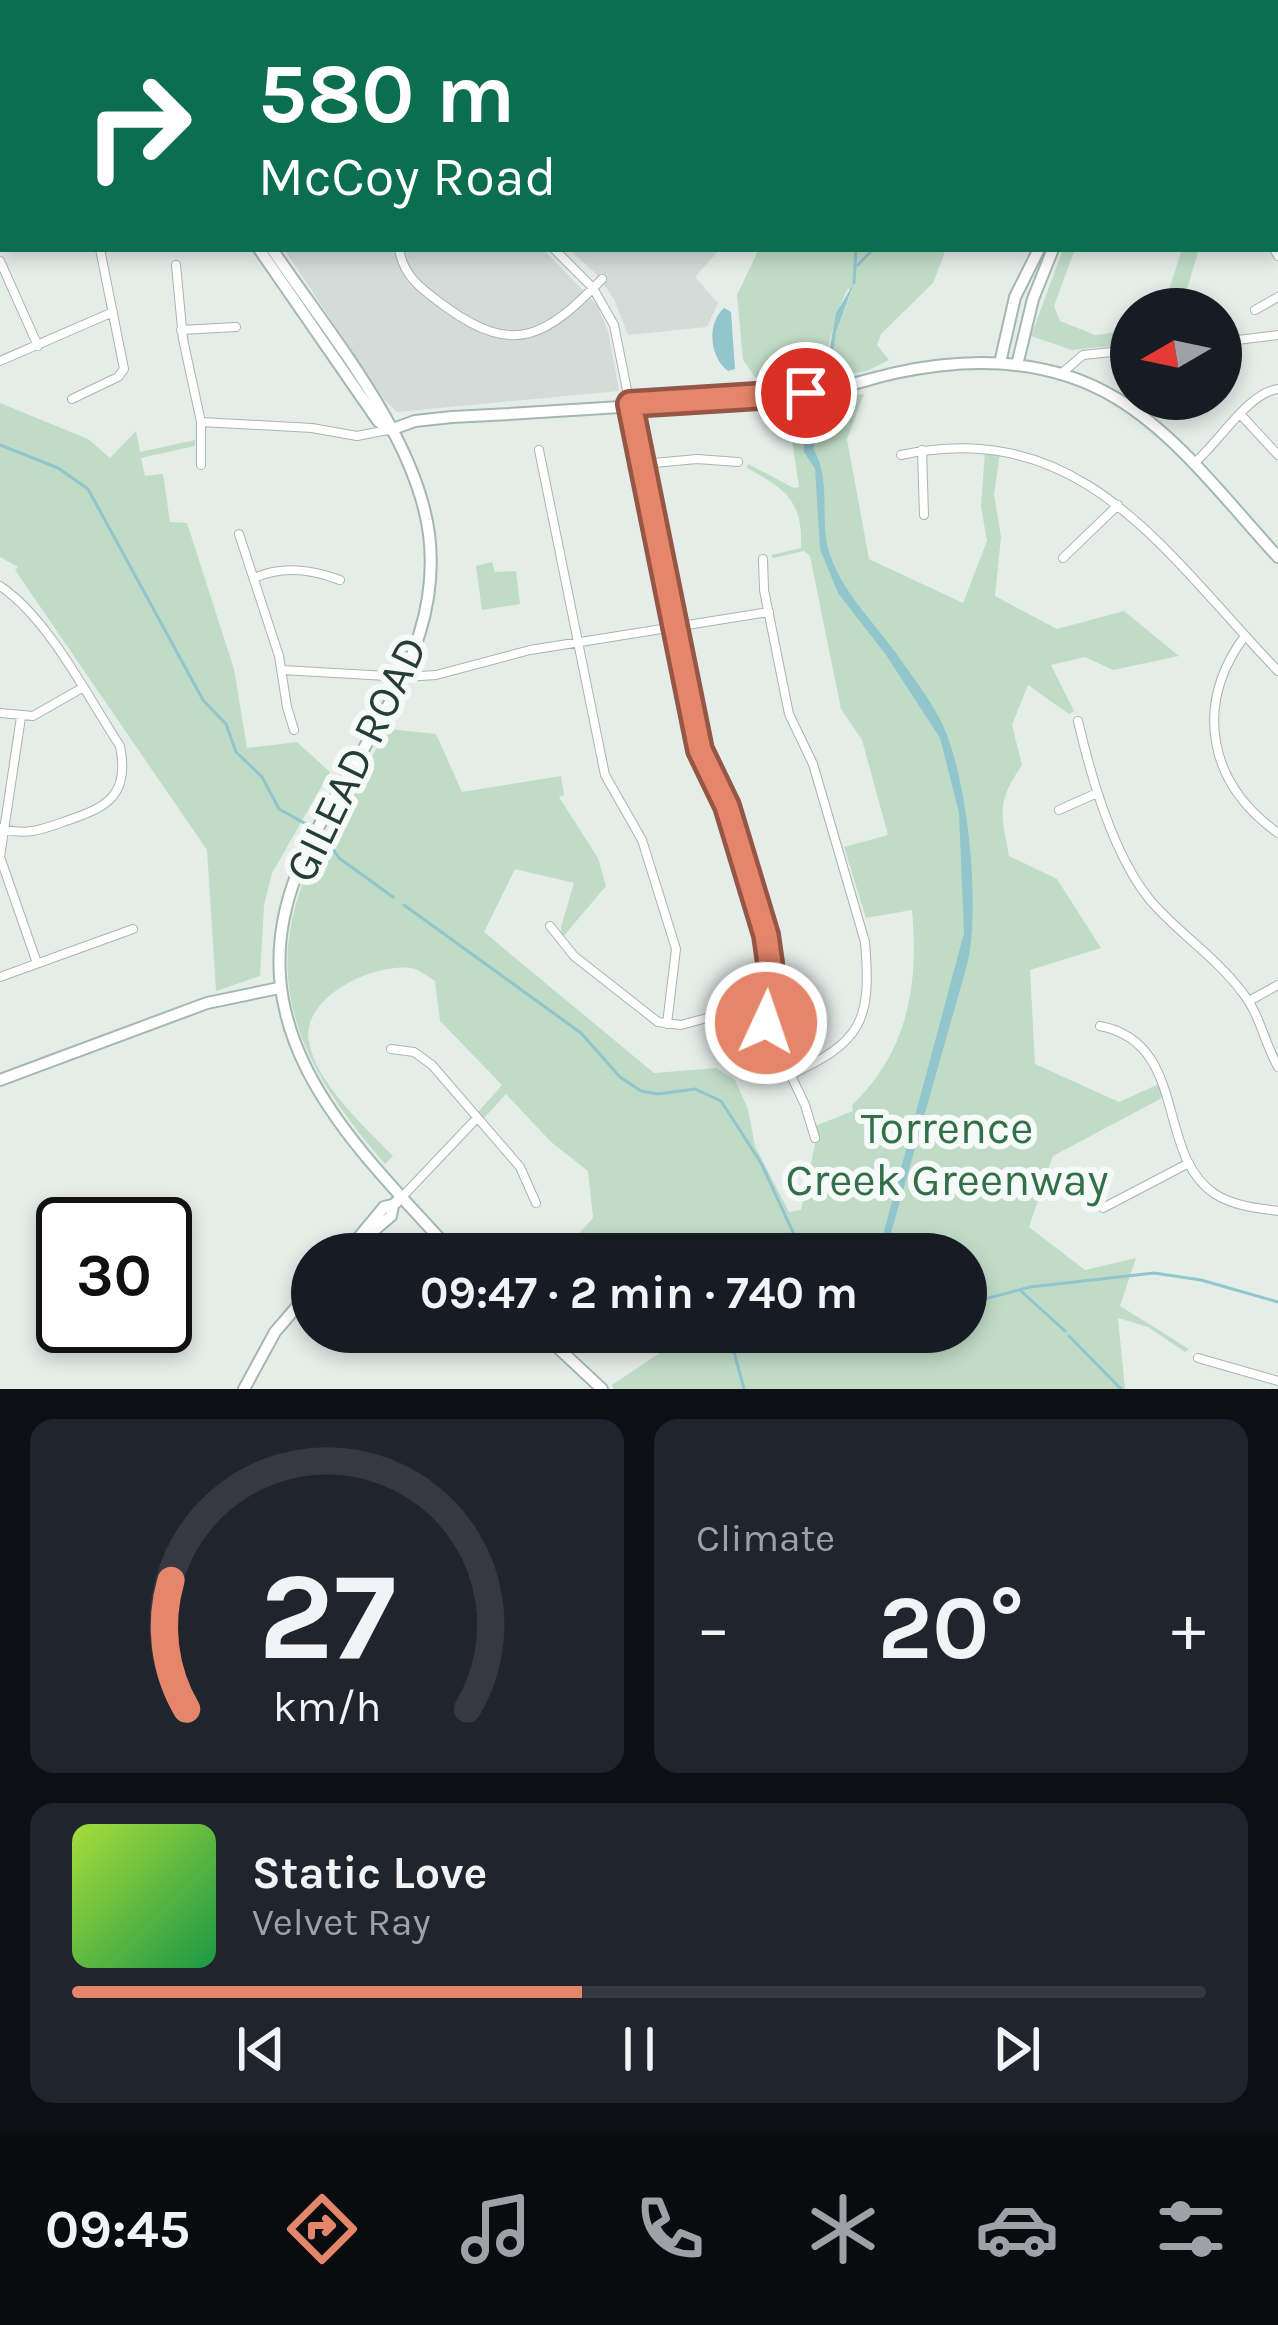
<!DOCTYPE html>
<meta charset="utf-8">
<style>
:root{--surface:#171b24;--page:#20242c;--text:#f1f3f6;--muted:#9ea1a6;--line:#363941;--accent:#e5856a}
body{margin:0;font-family:Karla,sans-serif;background:var(--page);color:var(--text);height:100vh;display:flex;flex-direction:column;font-size:45px;white-space:nowrap}
*{box-sizing:border-box;margin:0}
p{font-size:39px;color:var(--muted)}
.icon{flex:none;width:66px;height:66px;fill:none;stroke:currentColor;stroke-width:2;stroke-linecap:round;stroke-linejoin:round}
.map{position:relative;height:1389px;overflow:hidden}
.details{display:flex;flex-direction:column;gap:30px;padding:30px;background:#0d0f14;flex:1}
.details>*{flex:none}
.top-card{position:absolute;left:0px;top:0px;width:1278px;height:252px;box-shadow:0 6px 18px #0003;background:#0b6e4f;color:#fff;overflow:hidden}
.needle{width:78px;rotate:261deg}
.controls{position:absolute;left:1110px;top:288px;display:grid;gap:24px}
.controls a{display:grid;place-items:center;width:132px;height:132px;border-radius:50%;background:var(--surface);box-shadow:0 6px 18px #0003;font-size:60px}
.speed{position:absolute;left:36px;top:1197px;display:flex;gap:24px;font-size:60px;font-weight:700;text-align:center}
.speed>*{display:grid;place-content:center;width:156px;height:156px;border-radius:50%;background:var(--surface);box-shadow:0 6px 18px #0003;line-height:1}
.speed .limit{border:6px solid #111;border-radius:18px;background:#fff;color:#111}
.pin{position:absolute;display:grid;place-items:center;width:102px;height:102px;color:#fff;margin:-51px;border:6px solid #fff;border-radius:50%;box-shadow:0 3px 12px #0007}
.me{position:absolute;width:132px;margin:-66px;rotate:3deg;stroke-linejoin:round;filter:drop-shadow(0 0 9px #0008)}
.turn{display:flex;align-items:center;gap:42px;height:252px;padding:0 60px;font-size:54px}
.turn .icon{width:156px;height:156px;stroke-width:2.5}
.turn b{display:block;font-size:84px;line-height:102px}
.big{font-size:90px;font-weight:700;line-height:1.1}
.details .widget{flex:1;display:flex;flex-direction:column;justify-content:center;gap:18px;min-width:0;padding:0 42px;border-radius:24px;background:var(--page)}
.details .dial{align-items:center;gap:0}
.dial svg{height:312px;overflow:visible;fill:none;stroke:var(--line);stroke-width:7;stroke-linecap:round;text-anchor:middle}
.dial text{fill:var(--text);stroke:none}
.song{display:flex;align-items:center;gap:36px}
.cover{width:144px;height:144px;border-radius:18px;background:linear-gradient(135deg,hsl(80 70% 55%),hsl(140 70% 35%))}
.played{height:12px;border-radius:6px;background:linear-gradient(90deg,var(--accent) 45%,var(--line) 45%)}
.keys{display:flex;justify-content:space-around;direction:ltr}
.heat{display:flex;justify-content:space-between;align-items:center;font-size:66px;direction:ltr}
.details .tiles{flex:1;display:grid;gap:30px;grid-template-columns:1fr 1fr}
.widget:last-child{grid-column:span 2}
.trip{position:absolute;left:291px;top:1233px;width:696px;height:120px;border-radius:60px;background:var(--surface);box-shadow:0 6px 18px #0003;font-weight:700;line-height:120px;text-align:center}
.tabs{display:flex;height:192px;justify-content:space-around;align-items:center;background:#090b0e;color:var(--muted)}
.tabs .icon{width:84px;height:84px}
.tabs .selected{color:var(--accent)}
.tabs b{font-size:54px;color:var(--text)}
.map>svg:first-child{display:block}
.built{fill:#d3dcd8}
.green{fill:#c0dcc7}
.water{fill:#92c5cc}
.lines{fill:none;stroke-linecap:round;stroke-linejoin:round}
.stream{stroke:#92c5cc;stroke-width:3}
.street-casing{stroke:#a8b5b0;stroke-width:10}
.secondary-casing{stroke:#a4b7b0;stroke-width:14}
.street{stroke:#fff;stroke-width:8}
.secondary{stroke:#fff;stroke-width:10}
.route-casing{stroke:#955645;stroke-width:30}
.route{stroke:#e5856a;stroke-width:21}
.labels{text-anchor:middle;dominant-baseline:central;stroke-width:12;stroke-linejoin:round;paint-order:stroke}
.street-label{font-size:45px;fill:#263d36;stroke:#f5f9f7}
.park-label{font-size:45px;fill:#337049;stroke:#f5f9f7}
</style>
<div class="map">
<svg width="1278" height="1389" viewBox="0 0 1278 1389">
<rect width="100%" height="100%" fill="#e5ede9"/>
<path class="built" d="M284,249H543L597,305L608,331L619,391L397,412L384,399Z
M569,249H720L695,277L718,303L707,327L628,335L614,299L596,274Z"/>
<path class="green" d="M759,249H946L933,283L881,334L877,345L889,360L867,371L825,377L836,332L852,290L848,289C831,318 832,351 816,379L791,387L778,384L755,377L743,360L737,295Z
M1063,249H1075L1054,306L1060,321L1095,335L1131,330V344L1072,350L1031,336Z
M1182,249H1199L1181,309H1163Z
M864,394L847,439L869,559L963,603L987,541L981,507L985,451L1000,453L994,494L1001,537L995,596L1057,629L1124,611L1179,656L1113,670L1085,657L1051,665L1074,711L1069,714L1028,685L1012,725L1022,765C996,803 1001,813 1009,856L1057,879L1101,948L1030,970L1035,1064L1119,1102L1159,1084L1164,1097L1053,1156L1029,1227L1085,1270L1136,1258L1120,1306L1189,1349L1185,1352L1148,1327L1118,1318L1125,1389H614L612,1385L673,1344L672,1332H966V1254H561L593,1218L588,1171L551,1142L506,1094L484,1118L478,1112L502,1085L440,1021L435,981C428,977 419,969 411,968C372,963 300,998 309,1042C316,1083 365,1127 393,1156L385,1164C310,1077 257,991 307,873C329,823 361,776 388,729L436,734L462,792L561,776L564,795L559,797L598,858L606,886L562,938L561,927L574,883L515,869L484,932L654,1073L716,1068L735,1080L748,1109L755,1146L789,1212L801,1210L817,1135L815,1126L853,1111L852,1105C908,1052 919,984 912,910L866,918L844,847L888,835L862,740L841,709L810,556L804,551L773,558L771,555L801,548C803,500 785,489 747,468L748,464L794,488L799,487L787,406L821,405L822,400Z
M0,403L88,439L110,458L136,431L140,452L195,440V446L141,458L145,476L163,474L170,522L187,523L234,669L247,748L297,742L330,772L272,873L264,906L260,976L216,991L207,850L15,570L18,567L0,557Z
M492,562L495,572L516,571L520,604L482,610L476,566Z"/>
<path class="water" d="M854,283L836,332L831,366L822,383L824,422L813,448C833,483 818,520 830,555C844,594 872,620 896,653C912,677 934,703 945,730C968,785 981,907 967,965L885,1254H878L964,933L959,813L940,738L886,655L838,593L820,549L815,469L804,452V442L817,423L814,387L828,358L836,313Z
M724,308L731,312L735,369L728,371C710,358 706,324 724,308Z"/>
<g class="lines">
<path class="stream" d="M874,0V3
M910,3V0
M1275,77L1278,76
M858,265L873,249
M854,283L856,249
M0,445L58,468L88,489L203,700L226,724L236,752L262,777L279,809L308,825
M325,838L339,858L393,897
M404,905L581,1033L620,1077L641,1091L658,1094L695,1089L721,1101L761,1163L803,1254
M1021,1291L1065,1331
M966,1304L1030,1287L1154,1273L1201,1280L1278,1302
M1069,1336L1121,1389
M744,1389L734,1352L742,1338L753,1332"/>
<defs>
<path id="street" d="M468,0V3
M706,3L708,0
M1038,3L1039,0
M0,95L3,94
M1275,198L1278,188
M0,201L3,200
M399,249C404,278 423,290 446,307C515,357 547,336 602,279
M554,249L593,288L614,325L699,750L727,806L766,935L770,963L766,1023L805,1105L815,1138
M1274,249L1278,256
M0,261L38,346
M176,265L183,339L201,422V465
M1255,310L1278,297
M181,330L236,327
M1221,342L1278,335
M0,361L113,312
M1062,373L1083,355L1131,350
M72,399L118,377L124,369L100,249
M1241,415L1278,455
M201,422L312,428L357,436L388,430
M539,450L605,775L642,840L676,949L667,1024
M922,450L924,515
M901,455C1084,416 1166,555 1278,671
M643,464L697,459L738,462
M1193,464C1219,443 1247,393 1278,389
M239,534L279,656L287,707L294,730
M1063,558L1118,505
M763,559L764,590L789,714L813,764L865,942C872,1022 861,1042 790,1075
M254,578C281,566 312,569 340,580
M0,586C49,619 87,696 120,746C130,795 108,807 66,821C41,830 26,836 0,828
M1244,637C1194,706 1208,783 1278,833
M282,670L405,677L436,675L530,650L769,612
M0,713L33,716L82,688
M21,717L0,857L37,963
M1078,721C1091,777 1113,855 1150,900C1178,933 1216,957 1242,992C1260,1014 1264,1042 1278,1067
M1059,810L1097,793
M550,926L574,956L658,1022L681,1025L722,1014L765,1015
M0,977L133,929
M1249,1001L1278,985
M1100,1026C1189,1043 1155,1155 1215,1194C1234,1206 1257,1208 1278,1211
M391,1049L414,1052L432,1065L520,1167L536,1203
M403,1196L477,1118
M1103,1208L1189,1163
M1198,1358L1278,1381"/>
<path id="secondary" d="M85,0L87,3
M105,0L108,3
M1145,3L1146,0
M259,249L378,421L387,428
M272,249C327,331 416,435 429,534C438,605 412,664 378,724C350,774 316,823 296,876C235,1036 355,1146 454,1254
M1000,363L1015,297L1039,249
M1017,365L1033,299L1053,249
M390,430L415,421L452,417C570,411 688,403 806,393C837,390 865,380 895,373C969,357 1048,357 1116,398C1179,436 1228,503 1278,557
M0,1080L207,1003L279,988
M352,1249L391,1216L393,1205
M345,1254L384,1207L393,1205L403,1196
M541,1332L602,1389
M244,1389L275,1332L312,1289"/>
</defs>
<use href="#street" class="street-casing"/>
<use href="#secondary" class="secondary-casing"/>
<use href="#street" class="street"/>
<use href="#secondary" class="secondary"/>
</g>
<g class="lines">
<defs>
<path id="route" d="M766,1023L770,963L766,935L727,806L700,750L630,404L806,393"/>
</defs>
<use href="#route" class="route-casing"/>
<use href="#route" class="route"/>
</g>
<g class="labels">
<g class="street-label">
<text transform="translate(356 759) rotate(-64)">GILEAD ROAD</text>
</g>
<g class="park-label">
<text x="947" y="1128">Torrence<tspan x="947" dy="52">Creek Greenway</tspan></text>
</g>
</g>
</svg>
<div class="controls">
<a><svg class="needle" viewBox="-14 -14 28 28"><path d="M0-13l5 13h-10z" fill="#e53935"/><path d="M0 13l5-13h-10z" fill="#9ea1a6"/></svg></a>
</div>
<div class="speed"><div class="limit">30</div></div>
<div class="pin" style="left:806px;top:393px;background:#d93025"><svg class="icon" aria-label="arrive" viewBox="0 0 24 24"><path d="M6 21V4h12l-3 4 3 4H6"/></svg></div>
<svg class="me" style="left:766px;top:1023px" viewBox="-20 -20 40 40"><circle r="17" fill="#e5856a" stroke="#fff" stroke-width="3"/><path d="M0-11L8 9 0 5-8 9z" fill="#fff"/></svg>
<div class="trip">09:47 · 2 min · 740 m</div>
<div class="top-card">
<div class="turn"><svg class="icon" aria-label="right" viewBox="0 0 24 24"><path d="M7 20v-9h11M14 6l5 5-5 5"/></svg><div><b>580 m</b>McCoy Road</div></div>
</div>
</div>
<section class="details">
<div class="tiles">
<div class="widget dial"><svg viewBox="0 0 100 80">
<path d="M14 69A42 42 0 1 1 86 69"/>
<path d="M14 69A42 42 0 0 1 10 36" stroke="#e5856a"/>
<text x="50" y="56" font-size="32" font-weight="700">27</text>
<text x="50" y="72" font-size="11">km/h</text>
</svg></div>
<div class="widget"><p>Climate</p>
<div class="heat"><a>−</a><b class="big">20°</b><a>+</a></div>
</div>
<div class="widget">
<div class="song"><i class="cover"></i><div><b>Static Love</b><p>Velvet Ray</p></div></div>
<div class="played"></div>
<div class="keys"><svg class="icon" aria-label="previous" viewBox="0 0 24 24"><path d="M18 5L8 12l10 7zM5 5v14"/></svg><svg class="icon" aria-label="pause" viewBox="0 0 24 24"><path d="M8 5v14M16 5v14"/></svg><svg class="icon" aria-label="next" viewBox="0 0 24 24"><path d="M6 5l10 7-10 7zM19 5v14"/></svg></div>
</div>
</div>
</section>
<nav class="tabs">
<b>09:45</b>
<svg class="icon selected" aria-label="directions" viewBox="0 0 24 24"><path d="M12 3l9 9-9 9-9-9zM9 14v-3h6M13 9l2 2-2 2"/></svg>
<svg class="icon" aria-label="music" viewBox="0 0 24 24"><path d="M9 18V5l10-2v13"/><circle cx="6" cy="18" r="3"/><circle cx="16" cy="16" r="3"/></svg>
<svg class="icon" aria-label="phone" viewBox="0 0 24 24"><path d="M5 4h4l2 5-3 2q2 4 5 5l2-3 5 2v4C11 20 4 13 5 4z"/></svg>
<svg class="icon" aria-label="climate" viewBox="0 0 24 24"><path d="M12 3v18M4 7l16 10M4 17L20 7"/></svg>
<svg class="icon" aria-label="car" viewBox="0 0 24 24"><path d="M5 17H2v-5l4-1 3-4h7l3 4 3 1v5h-3M9 17h6M6 11h13"/><circle cx="7" cy="17" r="2"/><circle cx="17" cy="17" r="2"/></svg>
<svg class="icon" aria-label="filters" viewBox="0 0 24 24"><path d="M4 7h16M4 17h16"/><circle cx="9" cy="7" r="2"/><circle cx="15" cy="17" r="2"/></svg>
</nav>
